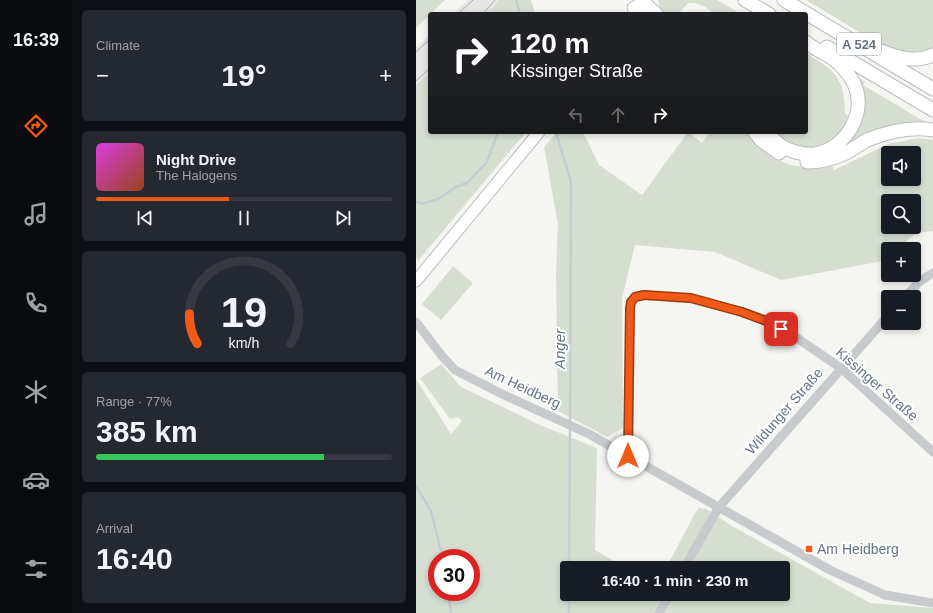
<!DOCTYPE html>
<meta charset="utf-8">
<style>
:root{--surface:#171b24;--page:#242831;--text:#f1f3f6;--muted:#9ea1a6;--line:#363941;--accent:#f05917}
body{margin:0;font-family:Arial,sans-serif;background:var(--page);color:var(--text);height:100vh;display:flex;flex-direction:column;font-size:15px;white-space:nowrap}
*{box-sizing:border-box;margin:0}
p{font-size:13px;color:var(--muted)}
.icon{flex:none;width:22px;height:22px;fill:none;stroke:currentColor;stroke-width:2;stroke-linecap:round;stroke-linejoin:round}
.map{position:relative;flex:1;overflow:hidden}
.details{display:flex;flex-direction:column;gap:10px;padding:10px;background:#0d0f14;width:344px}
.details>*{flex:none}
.guide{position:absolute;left:12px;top:12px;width:380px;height:122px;border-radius:4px;box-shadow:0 2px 6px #0003;background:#202124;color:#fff;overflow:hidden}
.buttons{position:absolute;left:465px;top:146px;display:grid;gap:8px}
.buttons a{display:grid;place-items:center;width:40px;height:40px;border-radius:4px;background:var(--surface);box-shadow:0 2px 6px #0003;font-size:20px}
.speed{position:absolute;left:12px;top:549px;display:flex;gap:8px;font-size:20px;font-weight:700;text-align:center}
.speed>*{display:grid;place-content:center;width:52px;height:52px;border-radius:50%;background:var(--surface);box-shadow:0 2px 6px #0003;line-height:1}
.speed .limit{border:6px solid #d22;background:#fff;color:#111}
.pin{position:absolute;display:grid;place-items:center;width:34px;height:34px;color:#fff;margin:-17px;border-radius:8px;box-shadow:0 2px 6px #0006}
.me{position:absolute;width:44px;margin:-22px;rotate:0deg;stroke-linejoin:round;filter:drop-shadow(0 0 3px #0008)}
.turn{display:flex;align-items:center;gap:14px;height:84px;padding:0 16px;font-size:18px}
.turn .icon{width:52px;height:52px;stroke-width:2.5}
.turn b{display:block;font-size:28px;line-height:34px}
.lanes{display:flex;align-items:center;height:38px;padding:0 16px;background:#0003;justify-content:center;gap:20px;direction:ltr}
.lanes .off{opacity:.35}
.big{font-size:30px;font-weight:600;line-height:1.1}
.details .card{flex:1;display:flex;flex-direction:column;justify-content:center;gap:6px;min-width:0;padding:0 14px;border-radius:6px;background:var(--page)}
.details .dial{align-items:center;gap:0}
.dial svg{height:104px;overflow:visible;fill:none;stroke:var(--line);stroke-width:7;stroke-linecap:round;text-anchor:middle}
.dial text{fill:var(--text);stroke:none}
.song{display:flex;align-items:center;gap:12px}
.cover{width:48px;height:48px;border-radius:6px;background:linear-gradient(135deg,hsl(300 70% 55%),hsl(20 70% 35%))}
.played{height:4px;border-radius:2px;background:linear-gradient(90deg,var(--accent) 45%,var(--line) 45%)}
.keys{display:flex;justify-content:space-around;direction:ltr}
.heat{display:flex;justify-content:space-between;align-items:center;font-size:22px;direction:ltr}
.charge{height:6px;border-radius:3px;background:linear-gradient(90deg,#34c759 77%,var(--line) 0)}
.trip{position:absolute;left:144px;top:561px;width:230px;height:40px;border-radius:4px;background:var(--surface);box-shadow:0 2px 6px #0003;font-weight:600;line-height:40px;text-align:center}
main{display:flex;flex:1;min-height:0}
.dock{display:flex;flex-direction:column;width:72px;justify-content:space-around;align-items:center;background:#090b0e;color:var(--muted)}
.dock .icon{width:28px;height:28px}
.dock .active{color:var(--accent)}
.dock b{font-size:18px;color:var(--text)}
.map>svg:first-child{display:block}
.built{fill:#e6e7e5}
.green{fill:#d6ded2;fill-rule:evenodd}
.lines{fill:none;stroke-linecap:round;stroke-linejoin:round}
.stream{stroke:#c4cdd3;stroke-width:2.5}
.major-casing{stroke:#babdc1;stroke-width:13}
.highway-casing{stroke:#b9bcbf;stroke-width:15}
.minor{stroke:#c8cbce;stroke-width:9}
.major{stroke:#fff;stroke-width:11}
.highway{stroke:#fff;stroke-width:13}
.tram{stroke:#a5aab1;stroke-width:1}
.route-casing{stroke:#9c3a0f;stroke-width:10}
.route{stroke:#f05917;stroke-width:7}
.poi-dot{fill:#f05917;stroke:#fff;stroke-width:1.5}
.labels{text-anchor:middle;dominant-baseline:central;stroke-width:4;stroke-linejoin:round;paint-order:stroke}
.shield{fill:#fff;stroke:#919daa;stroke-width:1}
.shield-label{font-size:13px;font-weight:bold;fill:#627385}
.street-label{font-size:14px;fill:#627385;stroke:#fff}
.poi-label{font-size:14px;fill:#627385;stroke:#fff;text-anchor:start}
.water-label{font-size:15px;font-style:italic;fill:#5e7682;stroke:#fff}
</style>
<main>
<nav class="dock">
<b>16:39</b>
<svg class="icon active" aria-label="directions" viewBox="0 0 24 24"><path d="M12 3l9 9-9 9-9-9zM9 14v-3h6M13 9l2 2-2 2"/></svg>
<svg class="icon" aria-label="music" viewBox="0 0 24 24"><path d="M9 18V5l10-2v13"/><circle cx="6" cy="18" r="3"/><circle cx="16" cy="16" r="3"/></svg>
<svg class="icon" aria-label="phone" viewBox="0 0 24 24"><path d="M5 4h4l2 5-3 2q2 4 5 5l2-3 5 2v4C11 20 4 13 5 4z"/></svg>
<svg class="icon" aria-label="climate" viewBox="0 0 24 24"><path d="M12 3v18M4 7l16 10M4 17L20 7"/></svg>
<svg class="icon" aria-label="car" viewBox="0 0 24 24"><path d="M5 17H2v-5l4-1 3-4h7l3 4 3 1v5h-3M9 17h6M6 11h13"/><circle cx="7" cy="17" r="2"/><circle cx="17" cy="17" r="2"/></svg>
<svg class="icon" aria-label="filters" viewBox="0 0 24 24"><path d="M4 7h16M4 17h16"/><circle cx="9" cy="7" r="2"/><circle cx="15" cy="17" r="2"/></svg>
</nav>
<section class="details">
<div class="card"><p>Climate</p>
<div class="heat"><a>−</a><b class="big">19°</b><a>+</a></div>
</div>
<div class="card">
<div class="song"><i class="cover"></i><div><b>Night Drive</b><p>The Halogens</p></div></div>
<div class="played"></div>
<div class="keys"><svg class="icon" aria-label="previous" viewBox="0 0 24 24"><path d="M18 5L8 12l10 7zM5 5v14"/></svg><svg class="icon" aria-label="pause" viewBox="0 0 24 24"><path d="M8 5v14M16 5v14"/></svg><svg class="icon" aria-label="next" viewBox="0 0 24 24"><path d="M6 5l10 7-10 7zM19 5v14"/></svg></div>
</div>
<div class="card dial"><svg viewBox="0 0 100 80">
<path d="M14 69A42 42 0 1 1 86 69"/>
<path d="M14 69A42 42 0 0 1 8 46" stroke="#f05917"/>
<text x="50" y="56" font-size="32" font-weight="700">19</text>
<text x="50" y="72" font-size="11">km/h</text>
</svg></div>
<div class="card"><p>Range · 77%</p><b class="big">385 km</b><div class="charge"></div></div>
<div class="card"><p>Arrival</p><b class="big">16:40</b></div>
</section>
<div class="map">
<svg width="517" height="613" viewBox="0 0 517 613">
<rect width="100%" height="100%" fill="#f5f6f1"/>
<path class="built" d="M52,0H83L71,14H37Z
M14,35V72L0,85V47Z"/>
<path class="green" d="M0,0H29L0,28Z
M83,0H115L119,14H71Z
M242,0H301L325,14H298L288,6L279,3H272L265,11L264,14H249L244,9Z
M390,0H517V50L503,54L492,53L478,50L458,41Z
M390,53C420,71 428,77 429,114L432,115C430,121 428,129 423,134C409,149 386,151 368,142C364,139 360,135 356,132H390Z
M14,72V132H110L2,261L0,257V85Z
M439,76L449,82L447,85L516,126L425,152C427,144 432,139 436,133C452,111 452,99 439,76Z
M141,132H167L183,165L226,195L272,132L286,143L294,132H334C353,162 381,174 416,164L418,170L472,144L502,138L517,140V231L500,233L481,249H472V257L467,261L365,280L299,252L219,245L206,299L207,428L191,437L142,411L140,274L142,224L128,147ZM472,153H498V179H472ZM472,201H498V227H472Z
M37,266L57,283L25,320L6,304Z
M25,364L45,387L124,425L181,448L179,550L210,568H151V594H367V568H250L282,508L290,509L316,526L454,603L517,608V613H0V379L35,434L46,421L42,417L34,419L4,378ZM21,558H55V592H21Z"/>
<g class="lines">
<path class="stream" d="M100,0L104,14
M140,132L155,182L154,423
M0,202L6,204L22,199L40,187L51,183L71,162L82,132
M0,486L15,511L24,547L29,558
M153,568L154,428
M32,592L35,613
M153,613V594"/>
<defs>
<path id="major" d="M0,281L123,132"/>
<path id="highway" d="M225,0L240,14
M329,0L353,14
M368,0L517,89
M218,8L223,14
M411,47L517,110
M465,51C483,58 499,63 517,55
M339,132L345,140L363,153
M350,132C354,136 359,141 364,145C372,151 388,155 399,154C428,150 451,114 439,86C435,76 425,64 416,58C408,52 397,49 390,42
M391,162C405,162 417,159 430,153C437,149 444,144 451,140C471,132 495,126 517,130"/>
</defs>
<use href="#major" class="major-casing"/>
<use href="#highway" class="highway-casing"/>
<path class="minor" d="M489,297L503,282L517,273
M0,322L26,356L39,370L86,394L173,434L414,570L469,595L517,603
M212,456L214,308L215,302L219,297L228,295L275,299L326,312L353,322L378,336L425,368L517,452
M268,568L303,507L472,316
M243,613L254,594"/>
<use href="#major" class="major"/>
<use href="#highway" class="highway"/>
<path class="tram" d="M42,14L57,0
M67,14L79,0
M0,52L14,39
M0,81L14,68"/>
</g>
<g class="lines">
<defs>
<path id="route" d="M212,456L214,308L215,302L219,297L228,295L275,298L326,312L353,322L365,329"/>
</defs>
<use href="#route" class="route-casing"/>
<use href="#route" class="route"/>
</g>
<rect class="poi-dot" x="389" y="545" width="8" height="8" rx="2"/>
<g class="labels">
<rect class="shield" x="421" y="33" width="44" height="22" rx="3"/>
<g class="shield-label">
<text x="443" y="44">A 524</text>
</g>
<g class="street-label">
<text transform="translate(461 384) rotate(41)">Kissinger Straße</text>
<text transform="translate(107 387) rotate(25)">Am Heidberg</text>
<text transform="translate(368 411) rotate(-49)">Wildunger Straße</text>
</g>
<g class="poi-label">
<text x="401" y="549">Am Heidberg</text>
</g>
<g class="water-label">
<text transform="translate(143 349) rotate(-90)">Anger</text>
</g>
</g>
</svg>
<div class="buttons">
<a><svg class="icon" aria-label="sound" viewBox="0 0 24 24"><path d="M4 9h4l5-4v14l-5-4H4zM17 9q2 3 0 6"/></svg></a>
<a><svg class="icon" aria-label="search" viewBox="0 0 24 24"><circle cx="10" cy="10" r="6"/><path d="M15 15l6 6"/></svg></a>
<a>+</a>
<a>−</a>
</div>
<div class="speed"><div class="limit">30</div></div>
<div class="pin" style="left:365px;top:329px;background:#d93025"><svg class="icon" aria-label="arrive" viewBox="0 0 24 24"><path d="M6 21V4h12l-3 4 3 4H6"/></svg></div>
<svg class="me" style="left:212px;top:456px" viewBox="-20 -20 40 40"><circle r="19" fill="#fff"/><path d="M0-13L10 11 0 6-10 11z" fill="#f05917"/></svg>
<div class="trip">16:40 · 1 min · 230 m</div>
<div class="guide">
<div class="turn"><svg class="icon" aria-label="right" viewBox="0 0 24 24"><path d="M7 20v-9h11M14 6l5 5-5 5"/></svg><div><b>120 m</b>Kissinger Straße</div></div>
<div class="lanes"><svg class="icon off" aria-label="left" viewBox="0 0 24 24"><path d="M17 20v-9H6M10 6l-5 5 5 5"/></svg><svg class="icon off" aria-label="ahead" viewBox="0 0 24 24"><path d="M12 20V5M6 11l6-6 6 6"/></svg><svg class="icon" aria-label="right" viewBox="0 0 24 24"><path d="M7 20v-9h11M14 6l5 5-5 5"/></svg></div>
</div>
</div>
</main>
